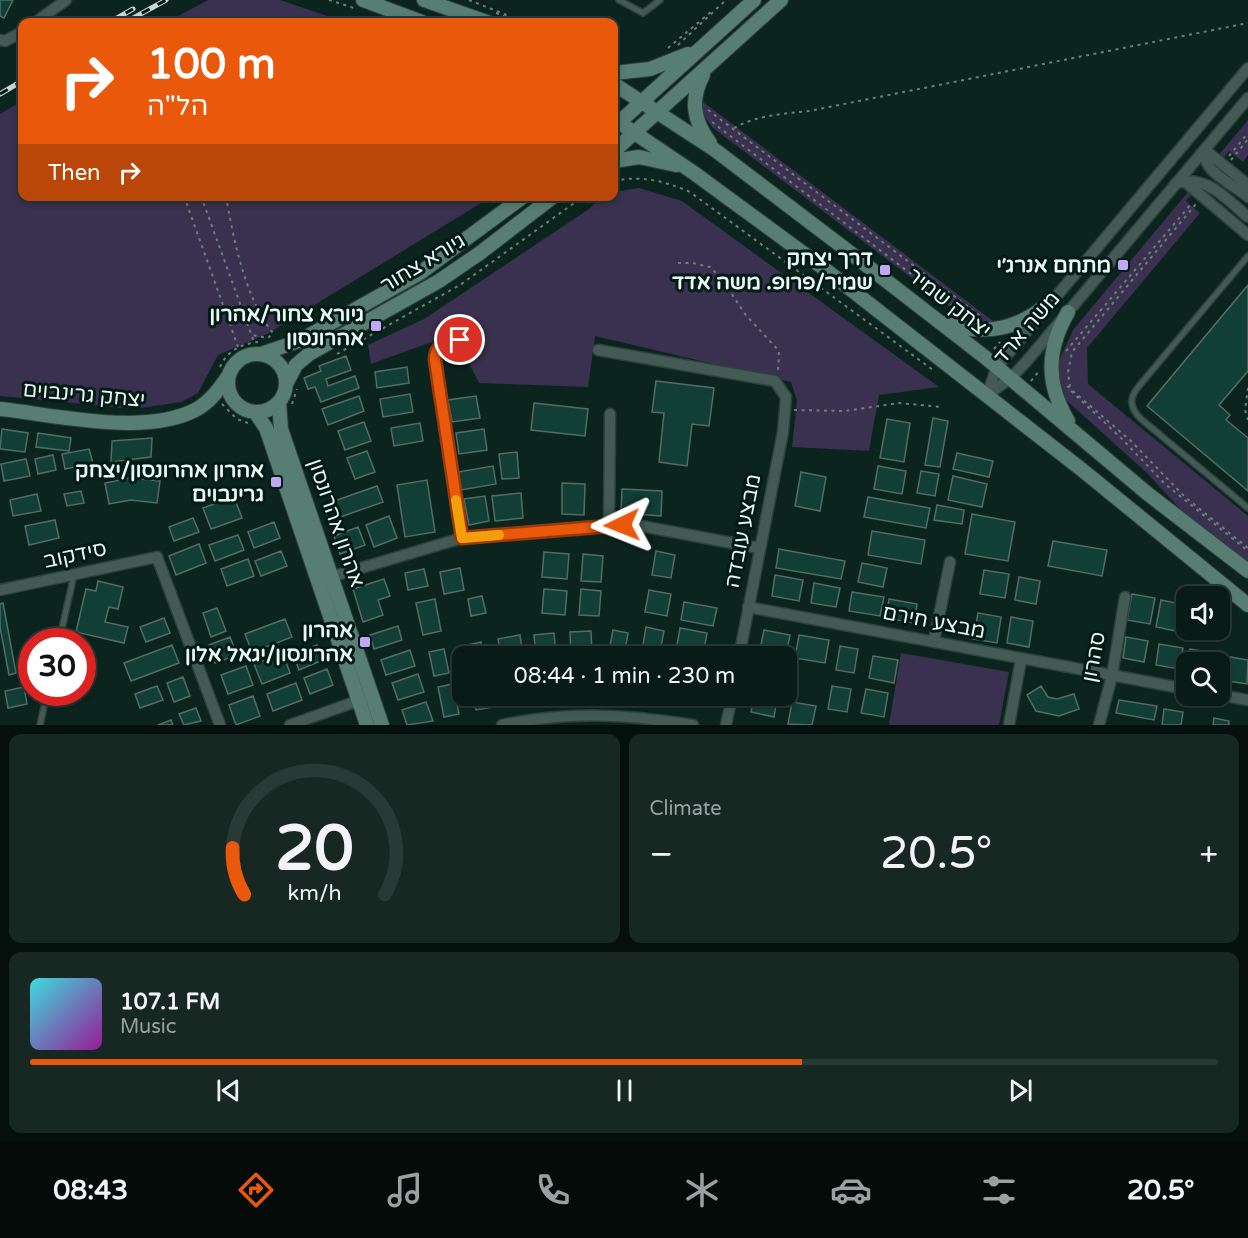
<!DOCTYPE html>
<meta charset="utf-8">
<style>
:root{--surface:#091b16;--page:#172823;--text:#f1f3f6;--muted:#99a1a1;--line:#293935;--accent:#ea580c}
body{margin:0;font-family:"Varela Round",Heebo,sans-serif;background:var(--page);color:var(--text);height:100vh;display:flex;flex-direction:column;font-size:22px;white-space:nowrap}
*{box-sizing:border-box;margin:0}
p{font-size:20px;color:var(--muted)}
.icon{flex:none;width:33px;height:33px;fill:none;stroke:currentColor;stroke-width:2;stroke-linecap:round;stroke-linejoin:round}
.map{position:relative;height:725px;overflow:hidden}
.drawer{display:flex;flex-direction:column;gap:9px;padding:9px;background:#050f0c;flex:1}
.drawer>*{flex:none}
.top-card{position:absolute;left:18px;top:18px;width:600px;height:183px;border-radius:12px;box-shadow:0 3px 9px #0003,0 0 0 2px var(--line);background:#ea580c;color:#fff;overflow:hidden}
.fabs{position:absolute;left:1176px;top:586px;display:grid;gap:12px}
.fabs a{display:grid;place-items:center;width:54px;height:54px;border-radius:12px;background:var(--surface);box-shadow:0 3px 9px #0003,0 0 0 2px var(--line);font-size:30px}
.speed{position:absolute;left:18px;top:628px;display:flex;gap:12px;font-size:30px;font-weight:700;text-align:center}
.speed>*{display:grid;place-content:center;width:78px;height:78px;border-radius:50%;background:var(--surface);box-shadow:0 3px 9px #0003,0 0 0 2px var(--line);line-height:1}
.speed .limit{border:9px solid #d22;background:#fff;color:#111}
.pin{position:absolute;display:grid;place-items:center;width:51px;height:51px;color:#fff;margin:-26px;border:3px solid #fff;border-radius:50%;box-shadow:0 2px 6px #0007}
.me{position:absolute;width:66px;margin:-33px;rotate:268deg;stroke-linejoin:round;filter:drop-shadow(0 0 4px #0008)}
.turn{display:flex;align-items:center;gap:21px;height:126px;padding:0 30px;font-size:27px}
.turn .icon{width:78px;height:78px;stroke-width:2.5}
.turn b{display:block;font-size:42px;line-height:51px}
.then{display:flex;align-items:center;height:57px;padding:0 30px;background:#0003;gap:12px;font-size:22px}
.big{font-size:45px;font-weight:600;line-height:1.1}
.drawer .tile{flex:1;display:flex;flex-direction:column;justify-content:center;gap:9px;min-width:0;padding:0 21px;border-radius:12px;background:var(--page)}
.drawer .dial{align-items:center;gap:0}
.dial svg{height:156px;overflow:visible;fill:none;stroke:var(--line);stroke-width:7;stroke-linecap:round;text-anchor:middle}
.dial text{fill:var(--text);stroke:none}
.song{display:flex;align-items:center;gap:18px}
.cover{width:72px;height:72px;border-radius:9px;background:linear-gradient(135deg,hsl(180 70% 55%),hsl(300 70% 35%))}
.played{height:6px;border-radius:3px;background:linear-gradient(90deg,var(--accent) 65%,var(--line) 65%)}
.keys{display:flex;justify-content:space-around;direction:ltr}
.heat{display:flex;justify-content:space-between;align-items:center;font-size:33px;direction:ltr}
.drawer .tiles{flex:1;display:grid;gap:9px;grid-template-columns:1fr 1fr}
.tile:last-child{grid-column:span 2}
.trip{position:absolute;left:452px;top:646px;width:345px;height:60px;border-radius:12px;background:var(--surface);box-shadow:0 3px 9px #0003,0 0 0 2px var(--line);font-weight:600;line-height:60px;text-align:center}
.menu{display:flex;height:96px;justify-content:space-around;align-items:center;background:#040b09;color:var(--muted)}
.menu .icon{width:42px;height:42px}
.menu .active{color:var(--accent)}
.menu b{font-size:27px;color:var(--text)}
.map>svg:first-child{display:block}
.green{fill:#3a304f}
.building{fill:#113e35;stroke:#536d66;stroke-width:1.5}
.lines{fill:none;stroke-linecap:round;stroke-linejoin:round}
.lane-casing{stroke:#2b423c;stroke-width:8}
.street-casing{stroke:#2b423c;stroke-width:13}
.secondary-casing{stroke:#2b423c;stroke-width:16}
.path{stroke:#6b7f7a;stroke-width:2;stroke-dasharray:3 4.5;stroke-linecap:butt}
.lane{stroke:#445b55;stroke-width:5}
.street{stroke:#445b55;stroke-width:10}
.secondary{stroke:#587d73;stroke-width:14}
.rail-casing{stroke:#c8d8d3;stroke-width:5}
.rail{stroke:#031a15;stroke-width:3;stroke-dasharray:9;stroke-linecap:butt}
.route-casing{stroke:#983908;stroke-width:15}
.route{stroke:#ea580c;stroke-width:10}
.slow{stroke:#f59e0b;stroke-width:10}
.poi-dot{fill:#c1a8f3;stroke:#031a15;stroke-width:2}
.labels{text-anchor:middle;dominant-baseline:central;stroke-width:6;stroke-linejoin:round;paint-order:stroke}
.poi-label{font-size:21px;font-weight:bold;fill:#eaf8f4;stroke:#031a15;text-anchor:end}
.street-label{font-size:21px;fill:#eaf8f4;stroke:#031a15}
</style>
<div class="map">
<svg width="1248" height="725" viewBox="0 0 1248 725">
<rect width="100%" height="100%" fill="#0c241e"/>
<path class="green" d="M208,0H280L345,22H167Z
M700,100L711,108L997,324H982L966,319L713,128L703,115Z
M22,101V196L491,197L267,334L218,355L198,393L181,402L134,409L0,396V114Z
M1248,120V155L1243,162L1229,151L1222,160L1217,157Z
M639,188L682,201L939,387L879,395L869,451L792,447L797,401L791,382L595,336L588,387L479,383L454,334L371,364L368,345L424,319L589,209L602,197L614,196V192Z
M1188,192L1192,194L1186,201L1200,213L1087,348L1088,384L1248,516V563L1179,508L1147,473L1065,399L1058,382L1059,361L1073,330Z
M901,653L1009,672L999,725H889Z"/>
<path class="building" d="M0,0H13L4,18L0,16Z
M1248,285V371L1219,405L1230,415L1226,420L1248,438V491L1147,406Z
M346,356L351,370L326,379L328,386L355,376L359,388L321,402L315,387L308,389L304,378L321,371L319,366Z
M407,367L409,383L377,388L375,372Z
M656,381L714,388L709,426L692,424L687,466L659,462L664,413L652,412Z
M410,394L413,412L383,417L380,399Z
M359,396L364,411L328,425L322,409Z
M476,396L480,418L452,422L448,400Z
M534,403L588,409L585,436L531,430Z
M933,418L948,421L940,467L925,465Z
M887,419L910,423L904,462L880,458Z
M364,422L371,441L345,450L338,431Z
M420,423L423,441L394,446L391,428Z
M2,429L28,433L25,452L0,449Z
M484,429L487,450L459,454L456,433Z
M38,433L71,438L69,451L36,447Z
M152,438L151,457L111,462L112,441Z
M89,449L93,463L65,469L62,454Z
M367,451L375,472L355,479L347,458Z
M517,452L519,478L502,479L499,454Z
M957,453L993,461L989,477L953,469Z
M53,455L56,470L38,474L35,459Z
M26,459L30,476L4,481L1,464Z
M493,466L496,484L461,490L458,472Z
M878,466L906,471L902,494L874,489Z
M921,471L939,474L935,496L917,493Z
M801,472L826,477L820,511L795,506Z
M953,476L987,484L982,507L948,500Z
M130,478L160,481L157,503L131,500L109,504L105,483Z
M427,480L435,532L405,537L397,485Z
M562,483L585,484L584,515L562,514Z
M377,486L383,502L329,521L323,505Z
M622,489L662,491L661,516L621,513Z
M81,491L84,503L67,506L64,494Z
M521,493L523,518L495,521L492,496Z
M37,494L41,511L13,516L10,500Z
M485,496L489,521L469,525L464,499Z
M234,497L242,518L211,529L203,508Z
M868,497L930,508L926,528L864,517Z
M937,505L964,510L962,524L934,520Z
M972,514L1015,522L1008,561L965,554Z
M389,516L397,538L374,547L366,525Z
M193,518L199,532L174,541L169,527Z
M55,520L59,538L29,545L25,526Z
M274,522L280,538L254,548L248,532Z
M358,527L365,545L340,554L334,536Z
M872,531L925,540L921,564L868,555Z
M238,535L244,550L215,561L209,545Z
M1053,541L1107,550L1102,576L1048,566Z
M199,544L206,563L176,575L169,556Z
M779,549L845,561L841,579L776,568Z
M281,551L287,566L261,576L255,561Z
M656,551L675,555L671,578L652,575Z
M544,552L569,554L567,579L542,577Z
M583,554L603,556L601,582L581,581Z
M248,559L254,576L227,586L221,569Z
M862,563L887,568L883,587L858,582Z
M460,568L464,590L444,594L440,572Z
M424,569L428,586L408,590L405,573Z
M984,570L1009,574L1005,598L980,594Z
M775,575L803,580L799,601L772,596Z
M1019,577L1040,581L1036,604L1015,600Z
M384,579L390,596L378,600L383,615L363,622L353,589Z
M98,581L123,587L118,609L109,607L105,622L128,627L124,643L76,632L86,589L96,591Z
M814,583L840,588L836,607L811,603Z
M544,589L567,591L565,615L542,613Z
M581,589L601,591L599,616L579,615Z
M649,590L671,594L667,616L645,612Z
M852,592L884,597L880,616L849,611Z
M1132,594L1155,598L1150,624L1127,620Z
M482,596L486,613L471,616L468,599Z
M435,599L441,631L423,635L416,603Z
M889,599L917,604L914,623L886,618Z
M1161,600L1186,605L1181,632L1156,627Z
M684,602L717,608L713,626L681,620Z
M3,603L16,673L9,675L0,627V604Z
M217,608L226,631L211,637L203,613Z
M978,613L1001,617L997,643L973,639Z
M1011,617L1033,621L1029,647L1007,643Z
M164,618L170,633L146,642L140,627Z
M285,619L292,637L252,652L245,634Z
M398,626L402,640L374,649L370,635Z
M646,627L664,631L659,657H641Z
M680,628L707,633L704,650L677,645Z
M613,630L628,633L624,657H608Z
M764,630L790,635L786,655L760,650Z
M591,631L592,654H571L570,632Z
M554,633L556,654L536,656L534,635Z
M520,635L523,656L501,657L498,639Z
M799,635L829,640L825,663L795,658Z
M230,637L237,655L215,663L209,645Z
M1126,637L1148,641L1144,662L1123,658Z
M481,642L484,657H466L463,646Z
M1159,644L1183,648L1179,669L1156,665Z
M172,645L179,663L131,681L124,663Z
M317,645L323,660L299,670L293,654Z
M840,646L858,649L854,673L836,670Z
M444,649L449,673L434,676L429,652Z
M1190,649L1214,653L1212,663H1187Z
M410,650L415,666L386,675L381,660Z
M283,654L290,673L262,684L254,664Z
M873,656L898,660L894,683L869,678Z
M1225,656L1248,660L1247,684L1221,680Z
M246,666L253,685L228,694L221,675Z
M327,669L333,685L310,694L304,678Z
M418,674L424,692L398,700L392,683Z
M183,677L190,696L174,702L167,683Z
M296,683L302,700L273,711L267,694Z
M453,684L459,714L444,717L438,687Z
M157,686L163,700L140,708L135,694Z
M832,686L851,689L847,712L828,709Z
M1041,686L1048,697L1057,699L1074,694L1079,709L1059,716L1036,711L1027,695Z
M24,687L27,704L8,708L5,691Z
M866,689L888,693L884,717L861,713Z
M253,696L260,716L236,725L229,705Z
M473,696H491L494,707L476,710Z
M505,696H527V698L505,702Z
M573,696H591V698L573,699Z
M674,696H696V700Z
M754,696L777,699L774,717L751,712Z
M1119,700L1157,706L1154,720L1116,713Z
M426,702L433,721L407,725L402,710Z
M792,702L816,706L812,725L788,724Z
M196,708L201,721L184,725L179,714Z
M1164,709L1183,712L1181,725H1162Z
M1214,718L1229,721V725H1213Z
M171,720L173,725H158Z"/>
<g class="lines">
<defs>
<path id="lane" d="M619,0L643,13L660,0
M1248,256L1139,386C1129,398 1129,407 1141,419L1248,508
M59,642L74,575
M40,725L47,693"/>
<path id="street" d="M36,22L66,0
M0,40L5,41L22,32
M1207,147C1197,171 1233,183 1248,197
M1205,150L1248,185
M1184,181L1248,235
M1176,183C1207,174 1226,199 1248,217
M460,340C446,343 435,344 435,360L462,538
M598,350L775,381L786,397L783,432L739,657
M987,395L997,367L1248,68
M987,395L1011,378L1026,362L1248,98
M609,525L610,414
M324,579L462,538L609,525H636L759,548
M0,590L157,557L220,725
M748,607L1186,689
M934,641L950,562
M1220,695L1248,700
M290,725L363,699
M502,725C569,711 625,714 693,725
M726,725L732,696
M1009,725L1021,660
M1099,725L1112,676L1125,597"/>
<path id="secondary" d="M363,0L422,22
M424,0L487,22
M614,73L650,69L688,54
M703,75C690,100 693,120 710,143
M614,84L715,150L844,248L986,358L1148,494L1248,571
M614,119L694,173L822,267L1081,469L1248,605
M614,127L754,0
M614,151L781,0
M614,161L639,157L676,165
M1068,312C1046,351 1046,383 1068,421
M945,323C985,336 1019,330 1051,301
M228 383a29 29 0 1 1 58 0a29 29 0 1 1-58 0Z
M261,354L299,341L420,273L524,196
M286,384L296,365L309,354L439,281L480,253L554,196
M279,402L281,429L382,725
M0,409C57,415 146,437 197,409C211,401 220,388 229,375
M255,412L266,428L367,725"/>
</defs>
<use href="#lane" class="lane-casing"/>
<use href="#street" class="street-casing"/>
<use href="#secondary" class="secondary-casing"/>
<path class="path" d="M329,0L354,8
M469,0L524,22
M496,13L518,22
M678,45L726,0
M668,48L712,11
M708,110L983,318
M712,122L965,315
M734,128C757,115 783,114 809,111L1248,23
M1229,156L1248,133
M1231,160L1248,139
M614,181C642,175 664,181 690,192L933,370
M184,196L242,358
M201,196L254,342
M226,196C233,238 246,301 273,333L268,338L252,335
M678,263H693L710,267L722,279L745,314L779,351L778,372
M994,349L1000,342
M1066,351L1192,203
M337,354L460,285L584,196
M220,367C227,351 241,344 258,342
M1031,381L1039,371
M1067,386L1131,441L1185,497L1248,548
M1070,387L1068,372L1072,352L1196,204
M1248,388L1245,410L1248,420
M1071,391L1121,438L1165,484L1248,551
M222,404L237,419L248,423
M292,404L297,389
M794,410L845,411L899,403L942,407"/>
<use href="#lane" class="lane"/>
<use href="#street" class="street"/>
<use href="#secondary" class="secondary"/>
<defs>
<path id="rail" d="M110,22L133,9
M126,22L166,0
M0,94L22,81"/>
</defs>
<use href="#rail" class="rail-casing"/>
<use href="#rail" class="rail"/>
</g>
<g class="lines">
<defs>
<path id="route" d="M460,340C445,343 435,344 435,360L462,538L622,525"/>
</defs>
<use href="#route" class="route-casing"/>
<use href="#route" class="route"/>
<path class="slow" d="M456,500L462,538L499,535"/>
</g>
<g class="poi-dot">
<rect x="1117" y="259" width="12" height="12" rx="3"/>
<rect x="879" y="264" width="12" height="12" rx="3"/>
<rect x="370" y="320" width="12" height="12" rx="3"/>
<rect x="270" y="476" width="12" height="12" rx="3"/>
<rect x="359" y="636" width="12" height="12" rx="3"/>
</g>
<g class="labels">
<g class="poi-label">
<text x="873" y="258">דרך יצחק<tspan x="873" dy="24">שמיר/פרופ. משה אדד</tspan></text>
<text x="1111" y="265">מתחם אנרג׳י</text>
<text x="364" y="314">גיורא צחור/אהרון<tspan x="364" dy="24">אהרונסון</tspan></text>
<text x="264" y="470">אהרון אהרונסון/יצחק<tspan x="264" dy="24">גרינבוים</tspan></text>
<text x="353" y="630">אהרון<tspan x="353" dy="24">אהרונסון/יגאל אלון</tspan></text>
</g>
<g class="street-label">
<text transform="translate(423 263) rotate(-31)">גיורא צחור</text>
<text transform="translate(949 303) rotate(38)">יצחק שמיר</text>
<text transform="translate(1027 328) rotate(-49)">משה ארד</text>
<text transform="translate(84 395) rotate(5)">יצחק גרינבוים</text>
<text transform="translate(336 523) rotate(71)">אהרון אהרונסון</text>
<text transform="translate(743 531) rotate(-79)">מבצע עובדה</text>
<text transform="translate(75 555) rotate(-12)">סידקוב</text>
<text transform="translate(934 622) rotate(11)">מבצע חירם</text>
<text transform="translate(1094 657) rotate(-79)">סהרון</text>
</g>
</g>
</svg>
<div class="fabs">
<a><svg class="icon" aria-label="sound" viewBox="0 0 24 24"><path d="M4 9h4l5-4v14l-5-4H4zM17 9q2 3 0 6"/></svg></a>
<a><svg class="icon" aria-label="search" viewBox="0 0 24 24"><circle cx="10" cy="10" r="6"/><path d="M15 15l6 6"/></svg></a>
</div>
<div class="speed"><div class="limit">30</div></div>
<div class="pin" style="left:460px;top:340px;background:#d93025"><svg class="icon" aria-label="arrive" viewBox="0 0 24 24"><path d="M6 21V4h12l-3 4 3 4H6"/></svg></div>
<svg class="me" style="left:622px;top:525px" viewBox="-20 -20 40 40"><path d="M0-17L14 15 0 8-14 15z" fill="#ea580c" stroke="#fff" stroke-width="4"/></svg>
<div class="trip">08:44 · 1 min · 230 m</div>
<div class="top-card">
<div class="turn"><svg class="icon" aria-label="right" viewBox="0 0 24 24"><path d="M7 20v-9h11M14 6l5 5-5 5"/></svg><div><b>100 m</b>הל&quot;ה</div></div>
<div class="then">Then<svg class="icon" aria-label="right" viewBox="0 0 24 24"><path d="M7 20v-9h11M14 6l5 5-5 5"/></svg></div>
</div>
</div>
<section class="drawer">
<div class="tiles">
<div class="tile dial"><svg viewBox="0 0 100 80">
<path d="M14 69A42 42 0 1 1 86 69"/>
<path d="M14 69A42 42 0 0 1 8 45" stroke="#ea580c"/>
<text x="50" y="56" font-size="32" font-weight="700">20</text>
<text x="50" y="72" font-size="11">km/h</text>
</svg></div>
<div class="tile"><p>Climate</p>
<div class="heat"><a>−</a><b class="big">20.5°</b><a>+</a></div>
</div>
<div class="tile">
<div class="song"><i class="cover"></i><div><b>107.1 FM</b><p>Music</p></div></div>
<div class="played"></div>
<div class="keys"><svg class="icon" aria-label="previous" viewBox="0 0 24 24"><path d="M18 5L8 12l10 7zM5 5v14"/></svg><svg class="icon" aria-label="pause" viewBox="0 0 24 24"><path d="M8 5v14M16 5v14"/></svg><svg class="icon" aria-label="next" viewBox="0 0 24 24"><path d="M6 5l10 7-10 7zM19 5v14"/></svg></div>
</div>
</div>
</section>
<nav class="menu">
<b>08:43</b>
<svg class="icon active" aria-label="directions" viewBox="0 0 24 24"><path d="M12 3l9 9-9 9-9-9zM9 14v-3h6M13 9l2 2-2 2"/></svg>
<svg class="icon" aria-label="music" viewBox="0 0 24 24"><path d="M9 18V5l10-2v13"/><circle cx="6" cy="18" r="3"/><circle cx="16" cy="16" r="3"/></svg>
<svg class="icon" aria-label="phone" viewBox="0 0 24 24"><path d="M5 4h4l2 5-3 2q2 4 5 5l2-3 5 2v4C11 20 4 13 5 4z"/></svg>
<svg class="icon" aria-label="climate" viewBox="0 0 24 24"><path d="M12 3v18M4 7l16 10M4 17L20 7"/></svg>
<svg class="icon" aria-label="car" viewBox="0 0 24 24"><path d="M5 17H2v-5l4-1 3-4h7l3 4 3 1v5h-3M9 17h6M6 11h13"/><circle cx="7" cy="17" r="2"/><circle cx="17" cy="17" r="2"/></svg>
<svg class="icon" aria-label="filters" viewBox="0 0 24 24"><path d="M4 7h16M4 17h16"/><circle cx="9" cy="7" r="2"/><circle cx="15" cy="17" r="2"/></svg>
<b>20.5°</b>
</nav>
